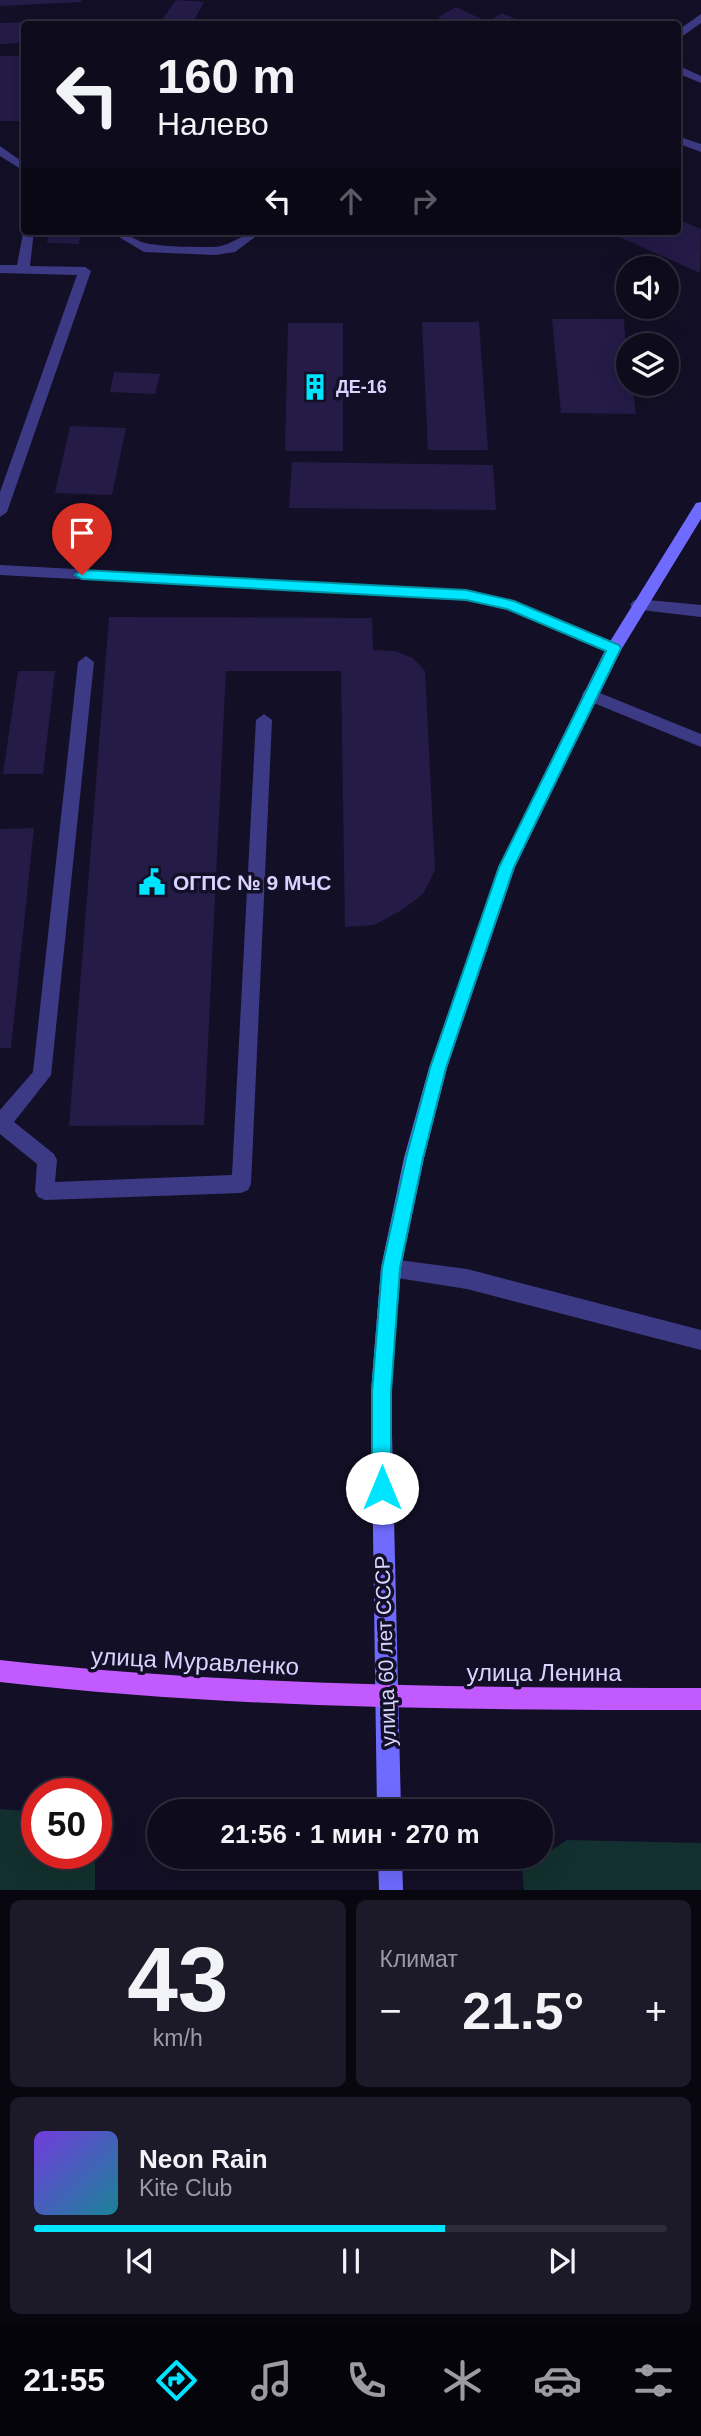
<!DOCTYPE html>
<html lang="ru">
<meta charset="utf-8">
<style>
:root{--surface:#0e0b1c;--page:#1c1929;--text:#f1f3f6;--muted:#9b9ba3;--line:#2e2b3b;--accent:#00e5ff}
body{margin:0;font-family:Helvetica,sans-serif;background:var(--page);color:var(--text);height:100vh;display:flex;flex-direction:column;font-size:26px;white-space:nowrap}
*{box-sizing:border-box;margin:0}
p{font-size:23px;color:var(--muted)}
.icon{flex:none;width:38px;height:38px;fill:none;stroke:currentColor;stroke-width:2;stroke-linecap:round;stroke-linejoin:round}
.map{position:relative;height:1890px;overflow:hidden}
.panel{display:flex;flex-direction:column;gap:10px;padding:10px;background:#08060f;flex:1}
.panel>*{flex:none}
.hud{position:absolute;left:21px;top:21px;width:660px;height:214px;border-radius:7px;box-shadow:0 7px 28px #0002,0 0 0 2px var(--line);background:#0e0b1c;color:var(--text);overflow:hidden}
.fabs{position:absolute;left:616px;top:256px;display:grid;gap:14px}
.fabs a{display:grid;place-items:center;width:63px;height:63px;border-radius:50%;background:var(--surface);box-shadow:0 7px 28px #0002,0 0 0 2px var(--line);font-size:35px}
.speed{position:absolute;left:21px;top:1778px;display:flex;gap:14px;font-size:35px;font-weight:700;text-align:center}
.speed>*{display:grid;place-content:center;width:91px;height:91px;border-radius:50%;background:var(--surface);box-shadow:0 7px 28px #0002,0 0 0 2px var(--line);line-height:1}
.speed .limit{border:10px solid #d22;background:#fff;color:#111}
.pin{position:absolute;display:grid;place-items:center;width:60px;height:60px;color:#fff;margin:-72px -30px;border-radius:50% 50% 50% 0;rotate:-45deg;box-shadow:0 0 7px #0007}
.pin .icon{rotate:45deg}
.me{position:absolute;width:77px;margin:-38px;rotate:0deg;stroke-linejoin:round;filter:drop-shadow(0 0 5px #0008)}
.turn{display:flex;align-items:center;gap:24px;height:147px;padding:0 21px;font-size:32px}
.turn .icon{width:91px;height:91px;stroke-width:2.5}
.turn b{display:block;font-size:49px;line-height:60px}
.lanes{display:flex;align-items:center;height:66px;padding:0 21px;background:#0003;justify-content:center;gap:35px;direction:ltr}
.lanes .off{opacity:.35}
.big{font-size:52px;font-weight:600;line-height:1.1}
.panel .tile{flex:1;display:flex;flex-direction:column;justify-content:center;gap:10px;min-width:0;padding:0 24px;border-radius:10px;background:var(--page)}
.panel .dial{align-items:center;gap:0}
.dial b{font-size:91px;line-height:1}
.song{display:flex;align-items:center;gap:21px}
.cover{width:84px;height:84px;border-radius:10px;background:linear-gradient(135deg,hsl(260 70% 55%),hsl(190 70% 35%))}
.played{height:7px;border-radius:4px;background:linear-gradient(90deg,var(--accent) 65%,var(--line) 65%)}
.keys{display:flex;justify-content:space-around;direction:ltr}
.heat{display:flex;justify-content:space-between;align-items:center;font-size:38px;direction:ltr}
.panel .tiles{flex:1;display:grid;gap:10px;grid-template-columns:1fr 1fr}
.tile:last-child{grid-column:span 2}
.trip{position:absolute;left:147px;top:1799px;width:406px;height:70px;border-radius:35px;background:var(--surface);box-shadow:0 7px 28px #0002,0 0 0 2px var(--line);font-weight:600;line-height:70px;text-align:center}
.dock{display:flex;height:112px;justify-content:space-around;align-items:center;background:#06040b;color:var(--muted)}
.dock .icon{width:49px;height:49px}
.dock .on{color:var(--accent)}
.dock b{font-size:32px;color:var(--text)}
.map>svg:first-child{display:block}
.green{fill:#12302f}
.building{fill:#241b47}
.lines{fill:none;stroke-linecap:round;stroke-linejoin:round}
.lane{fill:#3d3a85;fill-rule:evenodd}
.secondary{fill:#6f6bff;fill-rule:evenodd}
.primary{fill:#c25bff;fill-rule:evenodd}
.route{fill:#00e5ff;stroke:#0095a6;stroke-width:2}
.labels{text-anchor:middle;dominant-baseline:central;stroke-width:7;stroke-linejoin:round;paint-order:stroke}
.far-poi-label{font-size:18px;font-weight:bold;fill:#d9d4ff;stroke:#130f26;text-anchor:start}
.poi-label{font-size:21px;font-weight:bold;fill:#d9d4ff;stroke:#130f26;text-anchor:start}
.street-label{font-size:21px;fill:#d9d4ff;stroke:#130f26}
.near-street-label{font-size:24px;fill:#d9d4ff;stroke:#130f26}
</style>
<div class="map">
<svg width="701" height="1890" viewBox="0 0 701 1890">
<rect width="100%" height="100%" fill="#130f26"/>
<path class="green" d="M0,1809L37,1812V1853H95V1890H0Z
M567,1840L701,1843V1890H524L522,1869Z"/>
<path class="building" d="M0,0H81V2L0,6Z
M176,0L204,2L192,24H159Z
M456,7L488,22L502,13L527,24H453L438,17Z
M47,21V24H24V43L0,44V23Z
M0,56H24V136H20L22,121H0Z
M677,219L701,229L700,273L606,231H677Z
M50,231H81L79,244L47,243Z
M552,319H624L628,383H632L636,414L561,413Z
M422,322H479L488,450H428Z
M288,323H343V451H285Z
M114,372L160,374L155,394L110,392Z
M70,426L126,428L112,495L55,493Z
M292,462L493,465L496,510L289,508Z
M109,617L372,618L373,650L395,651L413,658L425,671L435,870L423,894L402,910L374,925L345,927L341,671H226L204,1125L69,1126Z
M18,671H55L43,774H3Z
M34,828L11,1048H0V829Z"/>
<g class="lines">
<path class="lane" d="M701,14V23L677,40V31Z
M677,65L701,76V83L677,73Z
M677,136L701,144V152L677,143Z
M0,146L24,163V171L0,156Z
M24,228V231H34L30,266L85,267L91,271L7,512L0,517V492L77,275L0,273V265H17Z
M109,231C130,231 134,242 150,244C170,247 192,247 212,247C232,247 243,231 263,231L235,252L215,255L144,252Z
M0,565L466,590L515,601L619,644L622,648L614,654L507,610L466,600L0,575Z
M638,599L701,605V617L633,609L630,605L633,601Z
M86,656L94,662L51,1075L14,1122L54,1154L57,1160L55,1182L232,1175L256,720L264,714L272,720L251,1184L248,1190L241,1193L45,1200L38,1197L35,1191L37,1164L0,1134V1110L33,1072L78,662Z
M590,689L701,734V747L584,699L582,695L584,691Z
M391,1259L467,1269L701,1330V1350L467,1289L391,1277L384,1275L381,1268L384,1261Z"/>
<path class="secondary" d="M701,502V519L621,650L515,867L447,1068L424,1158L401,1268L391,1392L401,1811H377L371,1392L381,1268L404,1158L429,1068L499,867L606,648L696,503Z
M378,1857H402L403,1890H379Z"/>
<path class="primary" d="M0,1660C233,1686 467,1688 701,1688V1710C467,1710 233,1709 0,1682Z"/>
</g>
<path class="route" d="M82,570L466,590L514,601L619,645L621,648L514,867L446,1068L423,1158L400,1268L391,1392V1488L388,1495L382,1498L375,1495L372,1488V1392L382,1268L406,1158L430,1068L499,867L606,651L507,609L466,600L82,579L75,575Z"/>
<defs>
<symbol id="building-bare" viewBox="-9 -9 18 18"><path d="M-4-6H4V6H1V3H-1V6H-4ZM-2.5-4.3h1.7v1.8h-1.7ZM.8-4.3h1.7v1.8H.8ZM-2.5-1h1.7V.8h-1.7ZM.8-1h1.7V.8H.8Z" fill="#00e5ff" stroke="#130f26" stroke-width="2.5" paint-order="stroke"/></symbol>
<symbol id="civic-bare" viewBox="-9 -9 18 18"><path d="M-.6-6.5H3V-4.5H.6V-3L4-1V1h2V6H-6V1h2V-1L-.6-3ZM-1.2 2.5V6h2.4V2.5Z" fill="#00e5ff" stroke="#130f26" stroke-width="2.5" paint-order="stroke"/></symbol>
</defs>
<g fill-rule="evenodd">
<use href="#building-bare" x="296" y="368" width="38" height="38"/>
<use href="#civic-bare" x="133" y="863" width="38" height="38"/>
</g>
<g class="labels">
<g class="far-poi-label">
<text x="336" y="387">ДЕ-16</text>
</g>
<g class="poi-label">
<text x="173" y="882">ОГПС № 9 МЧС</text>
</g>
<g class="street-label">
<text transform="translate(385 1651) rotate(-92)">улица 60 лет СССР</text>
</g>
<g class="near-street-label">
<text transform="translate(195 1661) rotate(3)">улица Муравленко</text>
<text x="544" y="1672">улица Ленина</text>
</g>
</g>
</svg>
<div class="fabs">
<a><svg class="icon" aria-label="sound" viewBox="0 0 24 24"><path d="M4 9h4l5-4v14l-5-4H4zM17 9q2 3 0 6"/></svg></a>
<a><svg class="icon" aria-label="layers" viewBox="0 0 24 24"><path d="M12 4l9 5-9 5-9-5zM3 14l9 5 9-5"/></svg></a>
</div>
<div class="speed"><div class="limit">50</div></div>
<div class="pin" style="left:82px;top:575px;background:#d93025"><svg class="icon" aria-label="arrive" viewBox="0 0 24 24"><path d="M6 21V4h12l-3 4 3 4H6"/></svg></div>
<svg class="me" style="left:382px;top:1488px" viewBox="-20 -20 40 40"><circle r="19" fill="#fff"/><path d="M0-13L10 11 0 6-10 11z" fill="#00e5ff"/></svg>
<div class="trip">21:56 · 1 мин · 270 m</div>
<div class="hud">
<div class="turn"><svg class="icon" aria-label="left" viewBox="0 0 24 24"><path d="M17 20v-9H6M10 6l-5 5 5 5"/></svg><div><b>160 m</b>Налево</div></div>
<div class="lanes"><svg class="icon" aria-label="left" viewBox="0 0 24 24"><path d="M17 20v-9H6M10 6l-5 5 5 5"/></svg><svg class="icon off" aria-label="ahead" viewBox="0 0 24 24"><path d="M12 20V5M6 11l6-6 6 6"/></svg><svg class="icon off" aria-label="right" viewBox="0 0 24 24"><path d="M7 20v-9h11M14 6l5 5-5 5"/></svg></div>
</div>
</div>
<section class="panel">
<div class="tiles">
<div class="tile dial"><b>43</b><p>km/h</p></div>
<div class="tile"><p>Климат</p>
<div class="heat"><a>−</a><b class="big">21.5°</b><a>+</a></div>
</div>
<div class="tile">
<div class="song"><i class="cover"></i><div><b>Neon Rain</b><p>Kite Club</p></div></div>
<div class="played"></div>
<div class="keys"><svg class="icon" aria-label="previous" viewBox="0 0 24 24"><path d="M18 5L8 12l10 7zM5 5v14"/></svg><svg class="icon" aria-label="pause" viewBox="0 0 24 24"><path d="M8 5v14M16 5v14"/></svg><svg class="icon" aria-label="next" viewBox="0 0 24 24"><path d="M6 5l10 7-10 7zM19 5v14"/></svg></div>
</div>
</div>
</section>
<nav class="dock">
<b>21:55</b>
<svg class="icon on" aria-label="directions" viewBox="0 0 24 24"><path d="M12 3l9 9-9 9-9-9zM9 14v-3h6M13 9l2 2-2 2"/></svg>
<svg class="icon" aria-label="music" viewBox="0 0 24 24"><path d="M9 18V5l10-2v13"/><circle cx="6" cy="18" r="3"/><circle cx="16" cy="16" r="3"/></svg>
<svg class="icon" aria-label="phone" viewBox="0 0 24 24"><path d="M5 4h4l2 5-3 2q2 4 5 5l2-3 5 2v4C11 20 4 13 5 4z"/></svg>
<svg class="icon" aria-label="climate" viewBox="0 0 24 24"><path d="M12 3v18M4 7l16 10M4 17L20 7"/></svg>
<svg class="icon" aria-label="car" viewBox="0 0 24 24"><path d="M5 17H2v-5l4-1 3-4h7l3 4 3 1v5h-3M9 17h6M6 11h13"/><circle cx="7" cy="17" r="2"/><circle cx="17" cy="17" r="2"/></svg>
<svg class="icon" aria-label="filters" viewBox="0 0 24 24"><path d="M4 7h16M4 17h16"/><circle cx="9" cy="7" r="2"/><circle cx="15" cy="17" r="2"/></svg>
</nav>
